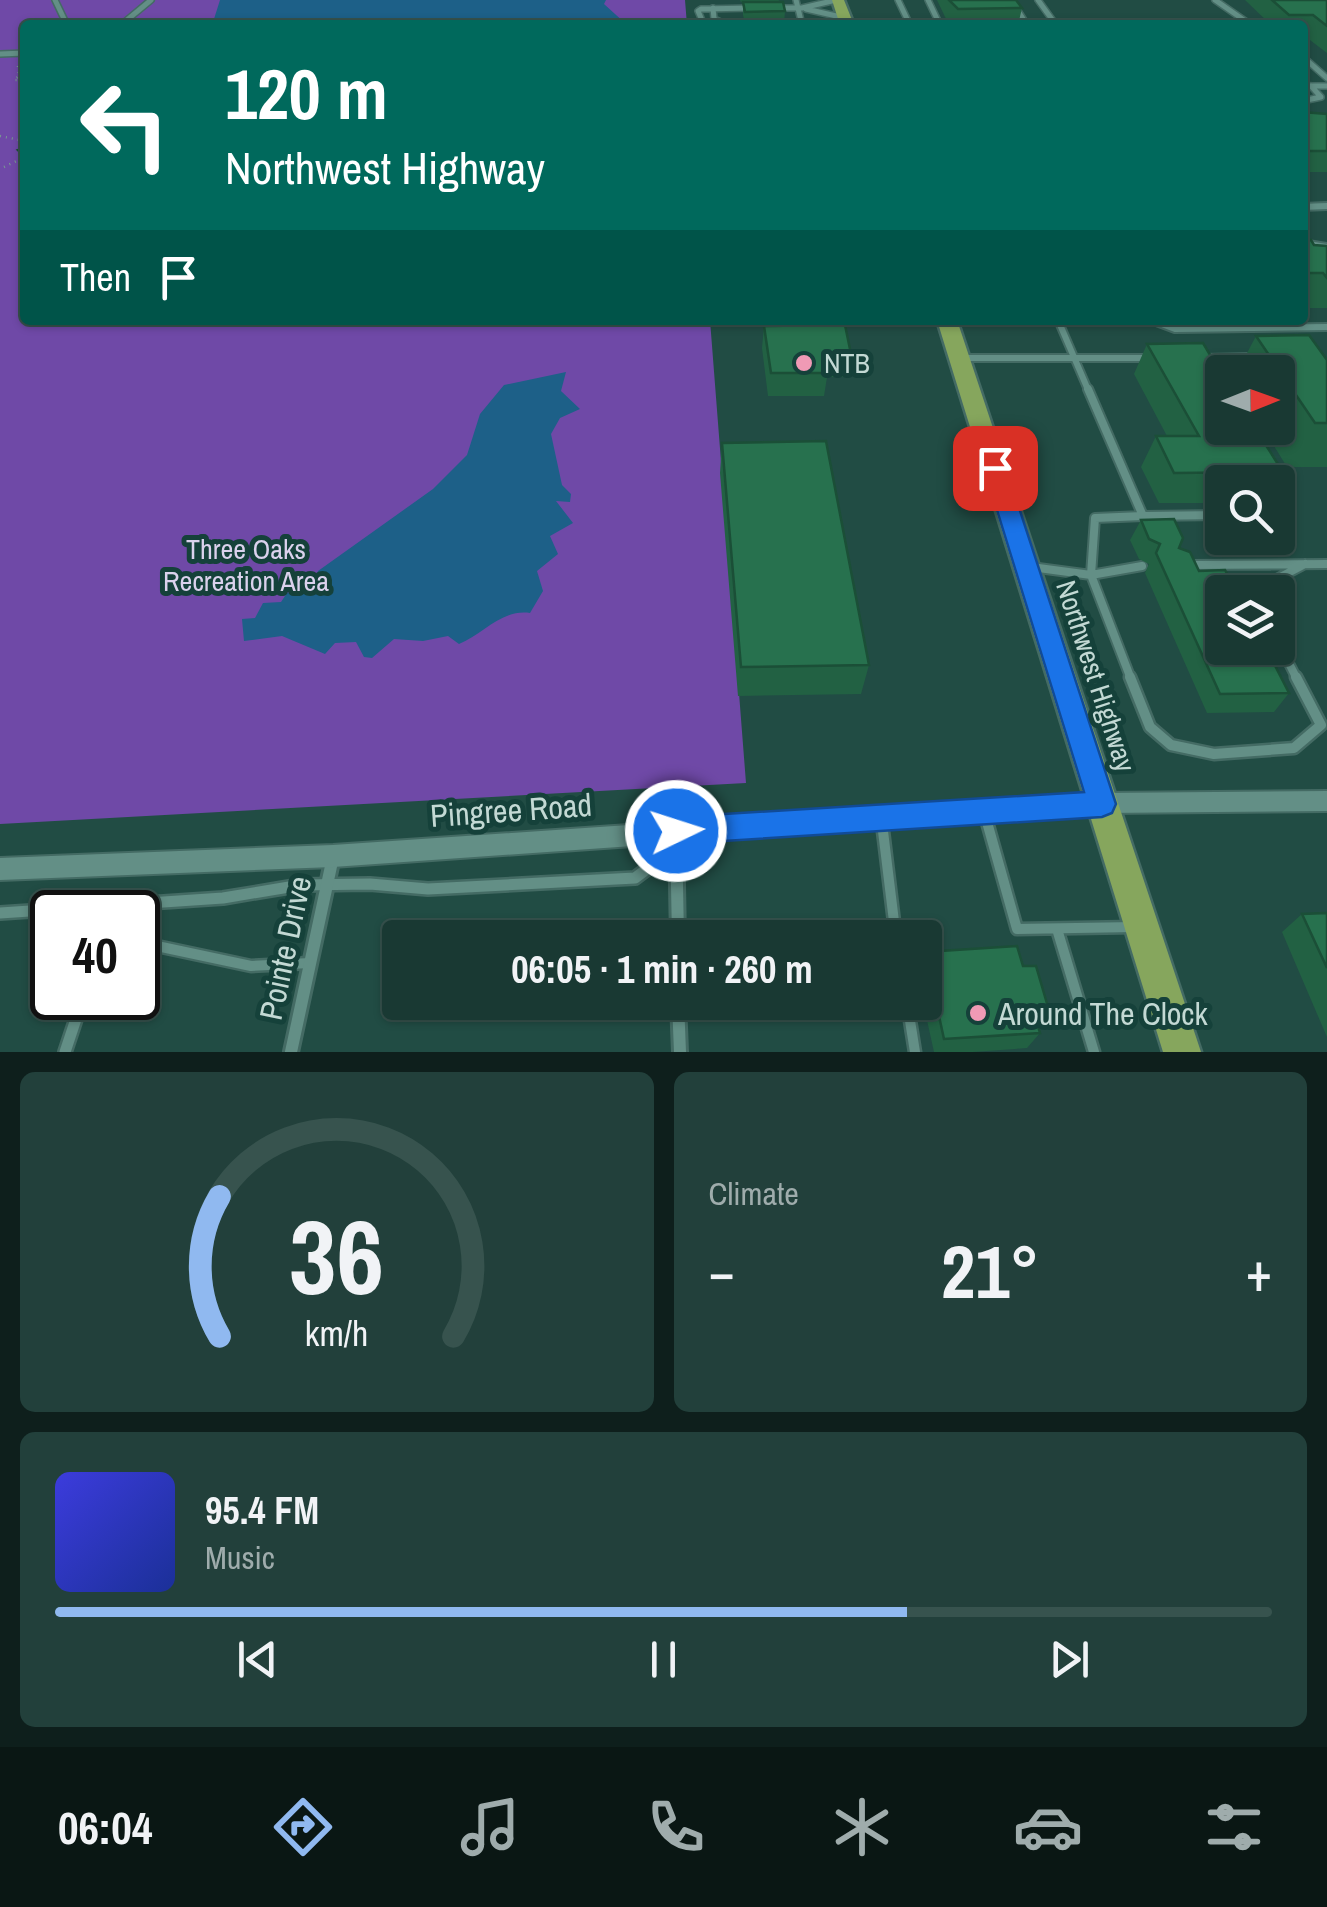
<!DOCTYPE html>
<meta charset="utf-8">
<style>
:root{--surface:#193933;--page:#22403b;--text:#f1f3f6;--muted:#9facac;--line:#37534e;--accent:#90b9f0}
body{margin:0;font-family:"Archivo Narrow",sans-serif;background:var(--page);color:var(--text);height:100vh;display:flex;flex-direction:column;font-size:38px;white-space:nowrap}
*{box-sizing:border-box;margin:0}
p{font-size:32px;color:var(--muted)}
.icon{flex:none;width:55px;height:55px;fill:none;stroke:currentColor;stroke-width:2;stroke-linecap:round;stroke-linejoin:round}
.map{position:relative;height:1052px;overflow:hidden}
.drawer{display:flex;flex-direction:column;gap:20px;padding:20px;background:#0e1f1c;flex:1}
.drawer>*{flex:none}
.guide{position:absolute;left:20px;top:20px;width:1288px;height:305px;border-radius:10px;box-shadow:0 2px 8px #0004,0 0 0 2px var(--line);background:#00695c;color:#fff;overflow:hidden}
.needle{width:65px;rotate:89deg}
.controls{position:absolute;left:1205px;top:355px;display:grid;gap:20px}
.controls a{display:grid;place-items:center;width:90px;height:90px;border-radius:10px;background:var(--surface);box-shadow:0 2px 8px #0004,0 0 0 2px var(--line);font-size:50px}
.speed{position:absolute;left:30px;top:890px;display:flex;gap:20px;font-size:50px;font-weight:700;text-align:center}
.speed>*{display:grid;place-content:center;width:130px;height:130px;border-radius:50%;background:var(--surface);box-shadow:0 2px 8px #0004,0 0 0 2px var(--line);line-height:1}
.speed .limit{border:5px solid #111;border-radius:15px;background:#fff;color:#111}
.pin{position:absolute;display:grid;place-items:center;width:85px;height:85px;color:#fff;margin:-42px;border-radius:20px;box-shadow:0 5px 15px #0006}
.me{position:absolute;width:110px;margin:-55px;rotate:86deg;stroke-linejoin:round;filter:drop-shadow(0 0 8px #0008)}
.turn{display:flex;align-items:center;gap:35px;height:210px;padding:0 40px;font-size:45px}
.turn .icon{width:130px;height:130px;stroke-width:2.5}
.turn b{display:block;font-size:70px;line-height:85px}
.then{display:flex;align-items:center;height:95px;padding:0 40px;background:#0003;gap:20px;font-size:38px}
.big{font-size:75px;font-weight:800;line-height:1.1}
.drawer .card{flex:1;display:flex;flex-direction:column;justify-content:center;gap:15px;min-width:0;padding:0 35px;border-radius:15px;background:var(--page)}
.drawer .dial{align-items:center;gap:0}
.dial svg{height:260px;overflow:visible;fill:none;stroke:var(--line);stroke-width:7;stroke-linecap:round;text-anchor:middle}
.dial text{fill:var(--text);stroke:none}
.song{display:flex;align-items:center;gap:30px}
.cover{width:120px;height:120px;border-radius:15px;background:linear-gradient(135deg,hsl(240 70% 55%),hsl(230 70% 35%))}
.played{height:10px;border-radius:5px;background:linear-gradient(90deg,var(--accent) 70%,var(--line) 70%)}
.keys{display:flex;justify-content:space-around;direction:ltr}
.heat{display:flex;justify-content:space-between;align-items:center;font-size:55px;direction:ltr}
.drawer .tiles{flex:1;display:grid;gap:20px;grid-template-columns:1fr 1fr}
.card:last-child{grid-column:span 2}
.trip{position:absolute;left:382px;top:920px;width:560px;height:100px;border-radius:10px;background:var(--surface);box-shadow:0 2px 8px #0004,0 0 0 2px var(--line);font-weight:800;line-height:100px;text-align:center}
.tabs{display:flex;height:160px;justify-content:space-around;align-items:center;background:#0a1714;color:var(--muted)}
.tabs .icon{width:70px;height:70px}
.tabs .on{color:var(--accent)}
.tabs b{font-size:45px;color:var(--text)}
.map>svg:first-child{display:block}
.green{fill:#6f49a7}
.water{fill:#1d6088}
.lines{fill:none;stroke-linecap:round;stroke-linejoin:round}
.service-far3-casing{stroke:#446b64;stroke-width:8}
.service-far2-casing{stroke:#446b64;stroke-width:10}
.service-far1-casing{stroke:#446b64;stroke-width:12}
.service-casing{stroke:#446b64;stroke-width:15}
.pedestrian-casing{stroke:#446b64;stroke-width:16}
.minor-casing{stroke:#446b64;stroke-width:18}
.tertiary-casing{stroke:#446b64;stroke-width:4}
.primary-casing{stroke:#446b64;stroke-width:5}
.path{stroke:#799992;stroke-width:2.5;stroke-dasharray:1 5;stroke-linecap:butt}
.service-far3{stroke:#638f86;stroke-width:5}
.service-far2{stroke:#638f86;stroke-width:6}
.service-far1{stroke:#638f86;stroke-width:8}
.service{stroke:#638f86;stroke-width:10}
.pedestrian{stroke:#638f86;stroke-width:11}
.minor{stroke:#638f86;stroke-width:12}
.tertiary{fill:#638f86;fill-rule:evenodd}
.primary{fill:#86a65d;fill-rule:evenodd}
.wall{fill:#226143}
.building{fill:#27714e;stroke:#1b4f37;stroke-width:2.5}
.route{fill:#1a73e8;stroke:#114b97;stroke-width:2.5}
.poi-dot{fill:#f09ab5;stroke:#15413a;stroke-width:4}
.labels{text-anchor:middle;dominant-baseline:central;stroke-width:10;stroke-linejoin:round;paint-order:stroke}
.poi-label{font-size:28px;fill:#c3d9d4;stroke:#15413a;text-anchor:start}
.park-label{font-size:28px;fill:#dbd2ed;stroke:#15413a}
.street-label{font-size:28px;fill:#c3d9d4;stroke:#15413a}
.near-street-label{font-size:32px;fill:#c3d9d4;stroke:#15413a}
.near-poi-label{font-size:32px;fill:#c3d9d4;stroke:#15413a;text-anchor:start}
</style>
<div class="map">
<svg width="1327" height="1052" viewBox="0 0 1327 1052">
<rect width="100%" height="100%" fill="#214c44"/>
<path class="green" d="M0,0H685L687,25H25V320H710L746,783L0,824Z"/>
<path class="water" d="M220,0H606L604,4L626,24L193,25L214,19Z
M566,372L561,391L580,409L560,418L551,434L562,485L571,494L570,502L556,501L573,523L550,536L558,554L537,571L543,591L530,613C501,609 484,634 459,644L448,636L423,641L394,639L372,658L364,657L356,642L335,643L325,654L282,636L244,641L242,619L255,618L263,603L281,602L287,593L308,590L318,571L433,489L467,455L480,414L504,385Z"/>
<g class="lines">
<defs>
<path id="service-far3" d="M55,0L67,25
M796,0L802,25
M898,0L910,25
M928,0L940,25
M1011,0L1027,25
M1038,0L1056,25
M1215,0L1251,25
M713,8L714,19L727,25
M776,8H802L836,0
M806,9L845,18
M121,25L151,0
M704,25L698,11L701,9L752,8
M0,54L25,53
M1302,56L1327,78
M1311,86H1327
M1302,101L1321,97L1311,86"/>
<path id="service-far2" d="M1302,207L1327,206
M1302,243L1327,247
M1058,320L1089,392
M1151,320L1175,329L1327,327
M960,358H1150
M1204,358L1250,357"/>
<path id="service-far1" d="M1088,389L1143,516L1095,518L1091,575L1131,679
M1278,508V514
M1143,516L1222,515
M1187,565L1327,564
M1031,567L1091,575L1142,566
M1252,592L1305,564
M1278,642L1297,679"/>
<path id="service" d="M1130,677L1150,727L1171,745L1214,754L1294,748L1321,725L1296,677
M985,815L1017,929L1135,927
M882,823L896,938
M1057,929L1094,1052
M138,942L251,966L310,963
M907,1002L915,1052"/>
<path id="pedestrian" d="M0,913L223,898L301,885L370,884L428,889L635,878L651,866L677,871
M65,1052L83,998"/>
<path id="minor" d="M676,832L678,938
M678,1002L680,1052
M291,1052L333,857"/>
<path id="tertiary" d="M1327,791V811L1102,813L333,867L0,880V858L333,845L1102,793Z"/>
<path id="primary" d="M832,0H844L854,25H840Z
M937,320H957L1201,1052H1163Z"/>
</defs>
<use href="#service-far3" class="service-far3-casing"/>
<use href="#service-far2" class="service-far2-casing"/>
<use href="#service-far1" class="service-far1-casing"/>
<use href="#service" class="service-casing"/>
<use href="#pedestrian" class="pedestrian-casing"/>
<use href="#minor" class="minor-casing"/>
<use href="#tertiary" class="tertiary-casing"/>
<use href="#primary" class="primary-casing"/>
<path class="path" d="M18,66L19,76L14,80H25
M0,136L25,141
M4,167L25,157"/>
<use href="#service-far3" class="service-far3"/>
<use href="#service-far2" class="service-far2"/>
<use href="#service-far1" class="service-far1"/>
<use href="#service" class="service"/>
<use href="#pedestrian" class="pedestrian"/>
<use href="#minor" class="minor"/>
<use href="#tertiary" class="tertiary"/>
<use href="#primary" class="primary"/>
</g>
<path class="wall" d="M740,0H779L778,2H741Z
M937,0H1016L1022,8L1018,25H952L947,21Z
M1245,0H1327V53L1302,34V25H1271Z
M743,2L785,11L784,24H745L743,15Z
M1302,112L1327,114V172H1302Z
M1302,240L1314,245L1327,246V308H1310L1307,303H1302Z
M764,326L851,354L848,377H827L824,396H768L762,348Z
M1256,336L1327,360V467H1287L1263,428H1278V372H1237Z
M1147,344L1283,472L1276,482H1222V503H1159L1141,467L1156,436H1167L1134,374Z
M722,443L869,665L861,694L738,696L720,473Z
M1141,520L1179,548L1199,571L1289,693L1274,712L1207,713L1145,573L1149,564L1139,559L1130,540Z
M1327,913V1037L1282,932L1302,914Z
M925,952L1023,966L1048,1007L1037,1021L1040,1033L1027,1048L973,1052H934L923,1002H925Z"/>
<path class="building" d="M949,0H1016L1022,8L958,9Z
M1272,0H1327V26L1313,15H1289Z
M743,2H783L785,11L745,12Z
M1302,112L1327,114V151H1302Z
M25,148V157L18,150Z
M1302,240H1311L1314,245L1327,246V278L1323,273H1306L1302,269Z
M845,325L851,354H824L828,373H771L764,326Z
M1309,335L1327,360V423H1315L1256,336Z
M1203,343L1222,375V428H1255L1283,472L1174,473L1156,436H1199L1147,344Z
M826,441L869,665L741,667L722,443Z
M1174,519L1183,538L1179,548L1190,552L1199,571L1225,570L1237,592H1222V648H1266L1289,693L1220,694L1156,553L1160,544L1149,539L1141,520Z
M1327,913V968L1302,914Z
M1017,946L1023,966H1036L1048,1007L1033,1008L1040,1033L944,1039L925,952Z"/>
<path class="route" d="M995,461L1006,468L1116,804L1112,813L1102,817L676,844L665,840L661,831L665,821L676,817L1084,792L984,468Z"/>
<g class="poi-dot">
<circle cx="804" cy="363" r="10"/>
<circle cx="978" cy="1013" r="10"/>
</g>
<g class="labels">
<g class="poi-label">
<text x="824" y="363">NTB</text>
</g>
<g class="park-label">
<text x="246" y="549">Three Oaks<tspan x="246" dy="32">Recreation Area</tspan></text>
</g>
<g class="street-label">
<text transform="translate(1096 676) rotate(72)">Northwest Highway</text>
</g>
<g class="near-street-label">
<text transform="translate(511 810) rotate(-4)">Pingree Road</text>
<text transform="translate(285 948) rotate(-78)">Pointe Drive</text>
</g>
<g class="near-poi-label">
<text x="998" y="1013">Around The Clock</text>
</g>
</g>
</svg>
<div class="controls">
<a><svg class="needle" viewBox="-14 -14 28 28"><path d="M0-13l5 13h-10z" fill="#e53935"/><path d="M0 13l5-13h-10z" fill="#9facac"/></svg></a>
<a><svg class="icon" aria-label="search" viewBox="0 0 24 24"><circle cx="10" cy="10" r="6"/><path d="M15 15l6 6"/></svg></a>
<a><svg class="icon" aria-label="layers" viewBox="0 0 24 24"><path d="M12 4l9 5-9 5-9-5zM3 14l9 5 9-5"/></svg></a>
</div>
<div class="speed"><div class="limit">40</div></div>
<div class="pin" style="left:995px;top:468px;background:#d93025"><svg class="icon" aria-label="arrive" viewBox="0 0 24 24"><path d="M6 21V4h12l-3 4 3 4H6"/></svg></div>
<svg class="me" style="left:676px;top:831px" viewBox="-20 -20 40 40"><circle r="17" fill="#1a73e8" stroke="#fff" stroke-width="3"/><path d="M0-11L8 9 0 5-8 9z" fill="#fff"/></svg>
<div class="trip">06:05 · 1 min · 260 m</div>
<div class="guide">
<div class="turn"><svg class="icon" aria-label="left" viewBox="0 0 24 24"><path d="M17 20v-9H6M10 6l-5 5 5 5"/></svg><div><b>120 m</b>Northwest Highway</div></div>
<div class="then">Then<svg class="icon" aria-label="arrive" viewBox="0 0 24 24"><path d="M6 21V4h12l-3 4 3 4H6"/></svg></div>
</div>
</div>
<section class="drawer">
<div class="tiles">
<div class="card dial"><svg viewBox="0 0 100 80">
<path d="M14 69A42 42 0 1 1 86 69"/>
<path d="M14 69A42 42 0 0 1 14 26" stroke="#90b9f0"/>
<text x="50" y="56" font-size="32" font-weight="700">36</text>
<text x="50" y="72" font-size="11">km/h</text>
</svg></div>
<div class="card"><p>Climate</p>
<div class="heat"><a>−</a><b class="big">21°</b><a>+</a></div>
</div>
<div class="card">
<div class="song"><i class="cover"></i><div><b>95.4 FM</b><p>Music</p></div></div>
<div class="played"></div>
<div class="keys"><svg class="icon" aria-label="previous" viewBox="0 0 24 24"><path d="M18 5L8 12l10 7zM5 5v14"/></svg><svg class="icon" aria-label="pause" viewBox="0 0 24 24"><path d="M8 5v14M16 5v14"/></svg><svg class="icon" aria-label="next" viewBox="0 0 24 24"><path d="M6 5l10 7-10 7zM19 5v14"/></svg></div>
</div>
</div>
</section>
<nav class="tabs">
<b>06:04</b>
<svg class="icon on" aria-label="directions" viewBox="0 0 24 24"><path d="M12 3l9 9-9 9-9-9zM9 14v-3h6M13 9l2 2-2 2"/></svg>
<svg class="icon" aria-label="music" viewBox="0 0 24 24"><path d="M9 18V5l10-2v13"/><circle cx="6" cy="18" r="3"/><circle cx="16" cy="16" r="3"/></svg>
<svg class="icon" aria-label="phone" viewBox="0 0 24 24"><path d="M5 4h4l2 5-3 2q2 4 5 5l2-3 5 2v4C11 20 4 13 5 4z"/></svg>
<svg class="icon" aria-label="climate" viewBox="0 0 24 24"><path d="M12 3v18M4 7l16 10M4 17L20 7"/></svg>
<svg class="icon" aria-label="car" viewBox="0 0 24 24"><path d="M5 17H2v-5l4-1 3-4h7l3 4 3 1v5h-3M9 17h6M6 11h13"/><circle cx="7" cy="17" r="2"/><circle cx="17" cy="17" r="2"/></svg>
<svg class="icon" aria-label="filters" viewBox="0 0 24 24"><path d="M4 7h16M4 17h16"/><circle cx="9" cy="7" r="2"/><circle cx="15" cy="17" r="2"/></svg>
</nav>
